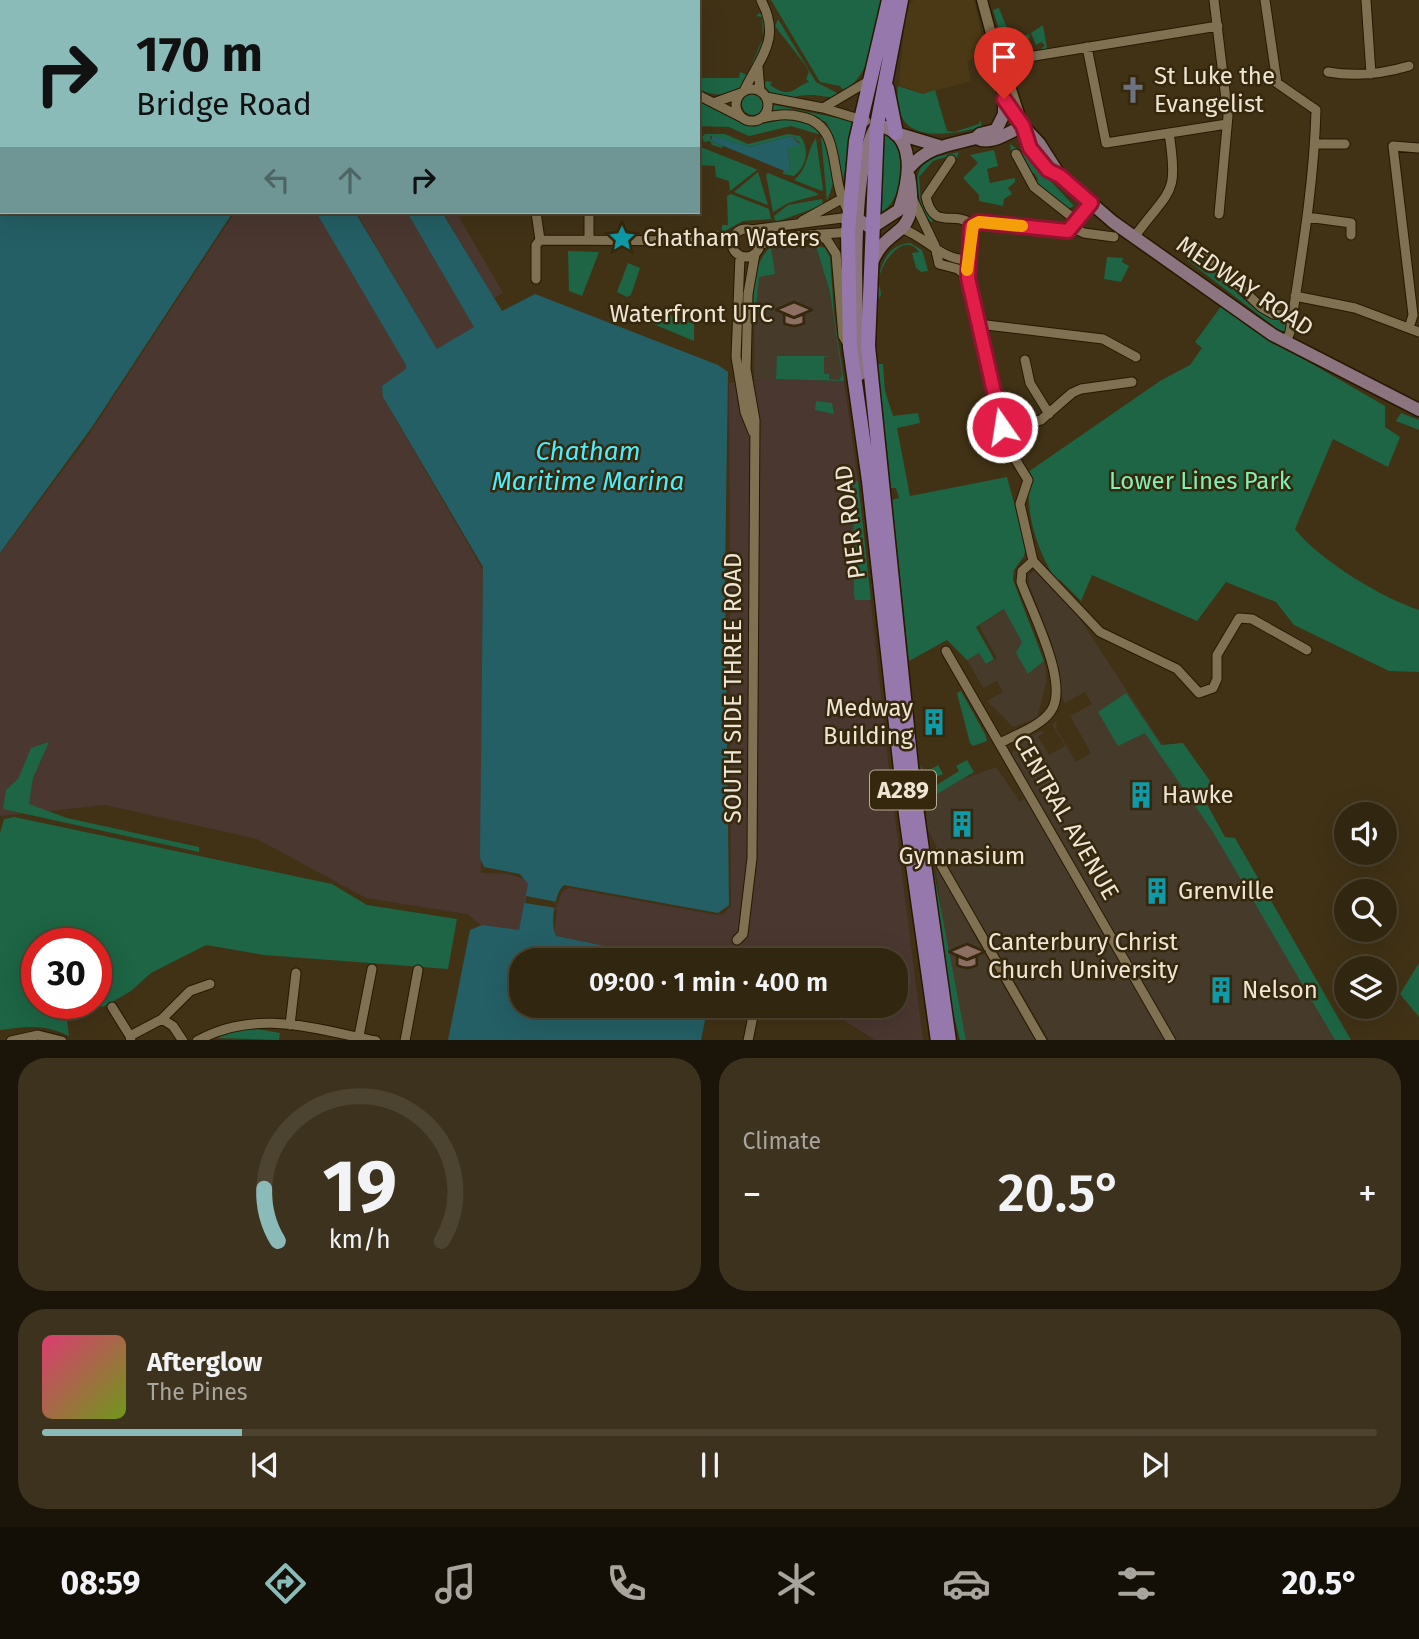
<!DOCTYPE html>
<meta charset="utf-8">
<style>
:root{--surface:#312610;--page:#3d321e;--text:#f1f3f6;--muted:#a8a59f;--line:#4c4330;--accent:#8bbbb9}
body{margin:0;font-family:"Fira Sans",sans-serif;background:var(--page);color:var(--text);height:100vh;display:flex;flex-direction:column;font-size:26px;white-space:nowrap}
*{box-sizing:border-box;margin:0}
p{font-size:23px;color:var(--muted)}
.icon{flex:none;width:38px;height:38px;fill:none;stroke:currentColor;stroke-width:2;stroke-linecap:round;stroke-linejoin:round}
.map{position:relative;height:1040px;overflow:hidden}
.sheet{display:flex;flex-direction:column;gap:18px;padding:18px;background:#1b1509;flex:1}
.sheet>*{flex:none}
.top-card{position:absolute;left:0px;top:0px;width:700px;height:214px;box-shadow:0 7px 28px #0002,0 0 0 2px var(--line);background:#8bbbb9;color:#111;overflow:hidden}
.buttons{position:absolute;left:1334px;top:802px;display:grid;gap:14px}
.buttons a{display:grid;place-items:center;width:63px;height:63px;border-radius:50%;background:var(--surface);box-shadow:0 7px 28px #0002,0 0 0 2px var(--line);font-size:35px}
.speed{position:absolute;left:21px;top:928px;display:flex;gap:14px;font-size:35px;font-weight:700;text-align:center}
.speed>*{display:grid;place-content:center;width:91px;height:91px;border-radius:50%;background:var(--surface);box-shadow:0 7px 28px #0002,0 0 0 2px var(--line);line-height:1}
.speed .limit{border:10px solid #d22;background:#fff;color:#111}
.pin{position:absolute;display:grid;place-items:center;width:60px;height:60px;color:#fff;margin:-72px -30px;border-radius:50% 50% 50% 0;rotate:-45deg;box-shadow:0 0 7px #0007}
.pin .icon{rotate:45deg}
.me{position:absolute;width:77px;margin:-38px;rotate:347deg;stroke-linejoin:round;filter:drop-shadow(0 0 5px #0008)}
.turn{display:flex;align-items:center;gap:24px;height:147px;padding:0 21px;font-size:32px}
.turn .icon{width:91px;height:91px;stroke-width:2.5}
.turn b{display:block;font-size:49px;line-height:60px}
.lanes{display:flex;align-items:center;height:66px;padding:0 21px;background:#0003;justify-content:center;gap:35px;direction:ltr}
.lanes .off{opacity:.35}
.big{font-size:52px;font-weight:600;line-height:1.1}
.sheet .card{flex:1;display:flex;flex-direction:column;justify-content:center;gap:10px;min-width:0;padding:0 24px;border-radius:28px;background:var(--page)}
.sheet .dial{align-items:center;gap:0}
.dial svg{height:182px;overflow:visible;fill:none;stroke:var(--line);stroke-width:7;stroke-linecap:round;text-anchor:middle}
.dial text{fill:var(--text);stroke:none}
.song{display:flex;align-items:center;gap:21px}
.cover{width:84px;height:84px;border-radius:10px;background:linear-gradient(135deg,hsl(340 70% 55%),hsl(80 70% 35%))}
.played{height:7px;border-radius:4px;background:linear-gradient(90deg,var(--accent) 15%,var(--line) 15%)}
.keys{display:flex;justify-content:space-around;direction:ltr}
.heat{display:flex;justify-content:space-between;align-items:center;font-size:38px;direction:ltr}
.sheet .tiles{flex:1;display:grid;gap:18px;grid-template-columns:1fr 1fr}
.card:last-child{grid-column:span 2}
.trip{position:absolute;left:509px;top:948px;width:399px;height:70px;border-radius:28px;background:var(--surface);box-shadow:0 7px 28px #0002,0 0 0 2px var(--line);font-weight:600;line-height:70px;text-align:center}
.tab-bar{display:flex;height:112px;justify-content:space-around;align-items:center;background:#140f06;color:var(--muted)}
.tab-bar .icon{width:49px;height:49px}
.tab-bar .active{color:var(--accent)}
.tab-bar b{font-size:32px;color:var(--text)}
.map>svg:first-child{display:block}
.built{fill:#4b3915}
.industrial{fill:#4a3730}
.education{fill:#463a2b}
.green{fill:#1d6544;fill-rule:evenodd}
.water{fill:#245f65}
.pier{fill:#413216}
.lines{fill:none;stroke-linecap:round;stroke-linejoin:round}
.minor-casing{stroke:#271900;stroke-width:11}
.tertiary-casing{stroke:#271900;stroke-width:13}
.secondary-casing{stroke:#271900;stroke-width:15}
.primary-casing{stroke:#271900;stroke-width:17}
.minor{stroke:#817153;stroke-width:9}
.tertiary{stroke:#817153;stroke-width:10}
.secondary{stroke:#8c7580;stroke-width:12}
.primary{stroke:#9678ad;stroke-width:14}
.route-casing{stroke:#92132f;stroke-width:18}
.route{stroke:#e11d48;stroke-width:12}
.slow{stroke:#f59e0b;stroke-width:12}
.labels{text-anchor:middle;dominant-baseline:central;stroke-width:5;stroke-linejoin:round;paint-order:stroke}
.shield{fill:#36280c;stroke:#b7ac99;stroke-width:2}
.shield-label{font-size:23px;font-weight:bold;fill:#eee5d5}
.poi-label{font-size:24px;fill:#eee5d5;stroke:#36280c;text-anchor:start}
.street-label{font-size:24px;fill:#eee5d5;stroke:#36280c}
.park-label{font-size:24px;fill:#80f0b7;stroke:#36280c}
.water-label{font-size:26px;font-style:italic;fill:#4ceefe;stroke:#36280c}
</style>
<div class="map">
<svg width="1419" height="1041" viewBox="0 0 1419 1041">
<rect width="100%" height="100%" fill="#413216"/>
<path class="built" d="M914,0H974L985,50L967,62L971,81L923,94L899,85L905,20L909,5Z"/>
<path class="industrial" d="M235,212H316L408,367L384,399L483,570L481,873L508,874L525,879L529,882L530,898L558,904L562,892L569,888L716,915L724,914L731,906L729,383L776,379L844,381L857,475L891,787L923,1040H875L821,1006H896V961H670L553,939L557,910L529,904L525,924L516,932L481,925L467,914L366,898L257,839L105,805L0,816V554L84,442Z
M356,212H408L468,314L494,298L443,212H456L503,293L494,298L496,303L470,318L477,329L440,350L437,349Z"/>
<path class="education" d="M778,245L779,248L816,246L830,295L844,381L754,380L755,283L764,253Z
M1035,570L1061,590L1161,743L1245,874L1342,1040H1049L978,919L970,928L1035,1040H966L945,936L933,850L937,847L927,828L926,793L996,767L1020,802L1024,799L1004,761L1029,736L1041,731L1045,732L1038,737L1049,755L1065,746L1052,724L1057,721L1056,728L1076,762L1091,753L1070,716L1092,704L1085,692L1065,703L1063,700L1051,641L1029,585V575Z
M1005,609L1022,642L1028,674L1044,661L1046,671V683L1037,718L1013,727L987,701L1003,692L997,681L983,688L967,660L979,652L986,664L997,658L979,626Z"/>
<path class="green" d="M771,0H881C876,32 873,72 844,91L840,86L820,82Z
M999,8L1012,41L1029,34L1030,38L1005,48L993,10Z
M759,13L764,15C766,38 756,83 731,93C720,97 709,93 698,90V78H739L740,72L747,75L763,38L762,17L756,16Z
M778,19L816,82L843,96C830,99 822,95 809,95C789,95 779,107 764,85L766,81L772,82L770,85C791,100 794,87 809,82L806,79L809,72L806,66L775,26Z
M1043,25L1047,49H1041L1045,45L1041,42L1036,45L1031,33Z
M898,86L923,94L935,90L947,131L954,132L979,124L980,120L982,127C942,137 891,144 898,86Z
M742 104a11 11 0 1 1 22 0a11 11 0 1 1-22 0Z
M698,100L747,125L787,118L813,123L824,131L818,134L791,126L749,136L729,127L698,126Z
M774,105L852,121L843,183C831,171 836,139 826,122L804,114L772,111Z
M705,134H725L748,144L788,134L800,136C810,148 807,166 794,176L783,174L784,170L790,171L788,148L800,143L792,136L750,147L710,136L711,141L723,146L722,148L712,145L710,141L704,142L702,137Z
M826,134L833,184L827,201L821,137Z
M886,134C909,147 904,206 878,213L883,135Z
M816,138L823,189L822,191L794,180C809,168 806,152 816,138Z
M1010,144L1026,155L1074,206L1066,210L1035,183L1038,179L1034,173L1029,175L1017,150L1011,151Z
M698,146L756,169L757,170L730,191L729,181L716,177L715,166L698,165Z
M994,150L998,166L987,169L990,183L1015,178V182L1008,188L1012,194L1004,199L1003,206L979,201V195L963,178L978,163L970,155Z
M959,152L956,159L949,156L933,161L919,177L921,202L933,221L931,222C919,208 909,174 927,161C935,155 949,155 959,152Z
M758,172L768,205L734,192Z
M768,173L817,193L818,195L788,203L773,212L766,175Z
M731,194L769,209L771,219L743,221L723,232H700L722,231V225H728L727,196Z
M822,199L823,205L776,222L774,216L788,205Z
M910,243L922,250L928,271L921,272L916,268L912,253L919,252C904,230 881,263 879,279C878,285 881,288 881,295L876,303C877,280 880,245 910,243Z
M815,245L825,248L830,257L834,314L844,381L776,379L777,356H829L824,357V374H829V379L840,380L842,374L830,293L816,246H798Z
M771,247L775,274L759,277L756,309L762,311H755C750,293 755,259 771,247Z
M1199,247C1221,276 1249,316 1288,320L1285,331H1280L1187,260Z
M568,251L599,252L582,296L569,291Z
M1107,257L1123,258L1122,262L1129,266L1121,282L1104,279Z
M628,263L640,268L631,295L627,297L617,292Z
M1222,305L1288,350L1385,406V427L1400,437L1388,467L1333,439L1295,529C1319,560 1382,598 1419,610V672L1389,671L1294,625L1276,602L1226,582L1197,621L1092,575L1081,601L1059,579L1061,590C1036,547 1027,523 1028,472L1160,381L1190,365L1202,348L1195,342Z
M656,310L673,316L675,310L681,312L678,318L694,324V341L651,323Z
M878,364H883L885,391L893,416L918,413L920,423L897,428L910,496L1007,477L1026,547L1024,556L1014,570L1013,580L1044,661L1028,674L1016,653L1022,642L1004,609L976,627L994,659L986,664L979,653L967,660L947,640L909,661L892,500L899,498L896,488H891Z
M816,401L832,403L834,414L815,410Z
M1401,413L1419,420V430L1396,421Z
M853,481H858L871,600H855L854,595Z
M961,691L985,734L987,741L973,746L970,743L957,693Z
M1126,693L1161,745L1183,743L1210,781L1204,799L1225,837L1235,838L1351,1040H1335L1213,832L1145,733L1118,746L1098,712Z
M49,742L33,778L29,804L67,818L199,847V852L3,809L6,790L18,779L31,748Z
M967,760L974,772L927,800V791L959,771L956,766Z
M920,765L925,773L938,765L943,774L924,782Z
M14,817L332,884L367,905L457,919L448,969L264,955L206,945L151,973L131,991L105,1006L66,1013L69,1036C45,1024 26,1026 0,1030V833L4,819ZM37,943H96V1003H37Z
M928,841L966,1040H960L946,984L926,842Z
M1419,963V1017L1400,994Z
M756,1006H809L812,1009L808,1017Z
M245,1027L280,1033L279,1040L216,1038Z"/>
<path class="water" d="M0,0L342,2H2V212H233L92,427L0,553Z
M712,136L750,147L792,136L800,145L788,148L790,171L787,172L711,141Z
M316,212H355L437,349L474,327L407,212H442L502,311L535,294L718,365L728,372L725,575L729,905L718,913L564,885C554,893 550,926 556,936L678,961H522V1006H708L701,1040H448L470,930L482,925L519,930L528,884L520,874L484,867L480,858L483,567L383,397L382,386L406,369V365Z"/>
<path class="pier" d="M526,896L557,902L556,908L525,903Z"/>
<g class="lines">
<defs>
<path id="minor" d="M1214,0L1228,116L1219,214
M1265,0L1277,83L1316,110C1314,185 1301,259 1290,332L1286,342
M1366,0L1371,74
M537,2V0
M1087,47L1106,143L1227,124
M1028,57L1218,26
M758,67L760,91
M1328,72C1356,77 1382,74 1409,66
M736 105a16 16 0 1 1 32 0a16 16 0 1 1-32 0Z
M744,91C760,57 782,39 761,0
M698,95L741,117
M766,97L823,108L866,121
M716,102L741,93
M823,108L870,80
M759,119C774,115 787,113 802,117C845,126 827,179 849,212
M1316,144H1345
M1016,154L1034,187L1077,221
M951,160L926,197C934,232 954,209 973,225L979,222L1068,231L1091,203
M913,200L935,246L939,264L958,269L968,278
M589,212V240
M1307,217L1351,223V235
M802,221L845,197
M973,225C956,258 993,404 1007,442C1012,456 1021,468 1028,480L1020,504L1033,561L1100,632L1177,669L1199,693L1213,688L1217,679V655L1239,618L1252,619L1307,650
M1072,227L1084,233L1114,237
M732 243a14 14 0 1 1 28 0a14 14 0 1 1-28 0Z
M903,229C927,238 940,259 967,260
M751,230L842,218L851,225
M818,234L827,240L836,254L843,336L849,346
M1135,236C1170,188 1179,197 1169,133
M540,240L714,241L733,237
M760,245L779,237L852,232
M1195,245L1261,307L1273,314L1293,316
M740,256L736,357L745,412L753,432
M536,279V245L540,240L536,212
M1295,296L1355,308L1419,332
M978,324L1103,339L1136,357
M1409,328L1413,315L1393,146L1419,148
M1025,360L1030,383L1049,414
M1002,428L1041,420L1072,393L1081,389L1132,382
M946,651L1171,1041
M1000,743C1015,735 1041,726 1051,711C1070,684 1031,610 1021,582L1022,571L1033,561
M956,855L941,865L1042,1041
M737,940L743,934L752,858L755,420L746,369L748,294L755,254
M798,1006L803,1007
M112,1007L130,1036
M162,1019L173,1026L183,1041
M290,1025L296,973
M11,1041L38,1035L62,1041
M131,1041L130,1036L162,1019L190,991L210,984
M197,1041C255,1008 315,1029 376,1041
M358,1041L372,969
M405,1041L418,970
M748,1041L755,1006"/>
<path id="tertiary" d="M982,0L1001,71L1008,80L1023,126
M1001,71C998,92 1007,106 1020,122"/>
<path id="secondary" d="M1023,126L1039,143L1060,176L1113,222L1273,335L1419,410
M1024,130C1031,151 1040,167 1060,176
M896,133L939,146
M976,138C991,146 1009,132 1023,126
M910,167C929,146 950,145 976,138L980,134L996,130L1004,114V99
M849,213L871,228L899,210C909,181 919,133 877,125C849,167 856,321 860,374
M871,265C888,220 920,244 909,176"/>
<path id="primary" d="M889,0L856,141L848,232L850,347L869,481L906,815L938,1041
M901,0L877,125L868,346L913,786L949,1041
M887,88L896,133"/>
</defs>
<use href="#minor" class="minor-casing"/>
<use href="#tertiary" class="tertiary-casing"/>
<use href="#secondary" class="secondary-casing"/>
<use href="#primary" class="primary-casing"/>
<use href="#minor" class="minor"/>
<use href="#tertiary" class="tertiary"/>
<use href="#secondary" class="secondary"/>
<use href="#primary" class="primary"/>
</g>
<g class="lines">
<defs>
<path id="route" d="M1002,427L968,278L971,227L979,222L1068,231L1091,203L1060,176L1048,170L1030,148L1023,126L1004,99"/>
</defs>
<use href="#route" class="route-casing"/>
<use href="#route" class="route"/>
<path class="slow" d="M967,270L973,225L979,222L1022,226"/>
</g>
<defs>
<symbol id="church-bare" viewBox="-9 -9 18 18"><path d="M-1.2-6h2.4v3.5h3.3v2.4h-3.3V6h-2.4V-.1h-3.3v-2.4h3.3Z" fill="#6b7280" stroke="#36280c" stroke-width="2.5" paint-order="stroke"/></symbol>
<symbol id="sight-bare" viewBox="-9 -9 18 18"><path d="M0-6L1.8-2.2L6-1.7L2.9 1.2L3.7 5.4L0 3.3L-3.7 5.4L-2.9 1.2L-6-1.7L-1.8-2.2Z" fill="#0f9aa8" stroke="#36280c" stroke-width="2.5" paint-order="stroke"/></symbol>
<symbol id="school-bare" viewBox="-9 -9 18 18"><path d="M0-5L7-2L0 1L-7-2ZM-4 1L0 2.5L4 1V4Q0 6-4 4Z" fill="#8d6e63" stroke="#36280c" stroke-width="2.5" paint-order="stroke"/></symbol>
<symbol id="building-bare" viewBox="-9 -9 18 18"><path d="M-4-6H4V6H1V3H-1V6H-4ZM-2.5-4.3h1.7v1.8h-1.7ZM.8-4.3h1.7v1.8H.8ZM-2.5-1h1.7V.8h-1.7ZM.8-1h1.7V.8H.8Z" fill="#0f9aa8" stroke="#36280c" stroke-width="2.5" paint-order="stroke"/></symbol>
<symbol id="university-bare" viewBox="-9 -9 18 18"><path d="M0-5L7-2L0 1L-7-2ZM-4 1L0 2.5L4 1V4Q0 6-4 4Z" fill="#8d6e63" stroke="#36280c" stroke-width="2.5" paint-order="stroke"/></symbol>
</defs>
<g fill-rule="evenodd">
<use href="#church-bare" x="1114" y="71" width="38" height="38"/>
<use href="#sight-bare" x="603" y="219" width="38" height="38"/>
<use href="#school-bare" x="775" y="295" width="38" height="38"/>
<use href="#building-bare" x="915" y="703" width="38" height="38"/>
<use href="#building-bare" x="1122" y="776" width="38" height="38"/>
<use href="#building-bare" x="943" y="805" width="38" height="38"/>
<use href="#building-bare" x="1138" y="872" width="38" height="38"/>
<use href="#university-bare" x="948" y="937" width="38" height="38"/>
<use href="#building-bare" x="1202" y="971" width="38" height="38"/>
</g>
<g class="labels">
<rect class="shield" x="870" y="770.5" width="66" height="39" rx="5"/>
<g class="shield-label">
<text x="903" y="790">A289</text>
</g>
<g class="poi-label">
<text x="1154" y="76">St Luke the<tspan x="1154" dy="28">Evangelist</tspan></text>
<text x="643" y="238">Chatham Waters</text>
<text x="773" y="314" text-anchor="end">Waterfront UTC</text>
<text x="913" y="708" text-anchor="end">Medway<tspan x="913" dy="28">Building</tspan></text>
<text x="1162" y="795">Hawke</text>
<text x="962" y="856" text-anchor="middle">Gymnasium</text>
<text x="1178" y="891">Grenville</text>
<text x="988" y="942">Canterbury Christ<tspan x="988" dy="28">Church University</tspan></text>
<text x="1242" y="990">Nelson</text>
</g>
<g class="street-label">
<text transform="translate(1245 286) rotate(34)">MEDWAY ROAD</text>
<text transform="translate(850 522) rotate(-97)">PIER ROAD</text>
<text transform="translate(733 688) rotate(-90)">SOUTH SIDE THREE ROAD</text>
<text transform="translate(1066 817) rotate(60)">CENTRAL AVENUE</text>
</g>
<g class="park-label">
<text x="1200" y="481">Lower Lines Park</text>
</g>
<g class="water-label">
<text x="588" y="451">Chatham<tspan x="588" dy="30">Maritime Marina</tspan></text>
</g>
</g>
</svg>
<div class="buttons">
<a><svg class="icon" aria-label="sound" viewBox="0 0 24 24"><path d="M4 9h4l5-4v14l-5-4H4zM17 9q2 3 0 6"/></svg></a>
<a><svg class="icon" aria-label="search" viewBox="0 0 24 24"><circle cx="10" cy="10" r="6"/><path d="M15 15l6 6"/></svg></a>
<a><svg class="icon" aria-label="layers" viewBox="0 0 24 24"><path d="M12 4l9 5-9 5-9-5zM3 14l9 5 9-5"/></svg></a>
</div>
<div class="speed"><div class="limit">30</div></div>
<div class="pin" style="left:1004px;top:99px;background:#d93025"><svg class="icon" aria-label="arrive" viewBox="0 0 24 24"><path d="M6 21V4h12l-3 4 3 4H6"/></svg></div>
<svg class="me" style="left:1002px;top:427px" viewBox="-20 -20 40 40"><circle r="17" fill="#e11d48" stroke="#fff" stroke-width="3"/><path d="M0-11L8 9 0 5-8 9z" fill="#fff"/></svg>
<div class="trip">09:00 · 1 min · 400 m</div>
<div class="top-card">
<div class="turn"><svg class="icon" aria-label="right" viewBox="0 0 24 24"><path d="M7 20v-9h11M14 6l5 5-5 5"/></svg><div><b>170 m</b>Bridge Road</div></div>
<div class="lanes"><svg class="icon off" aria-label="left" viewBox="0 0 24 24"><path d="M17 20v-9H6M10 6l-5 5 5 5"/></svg><svg class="icon off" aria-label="ahead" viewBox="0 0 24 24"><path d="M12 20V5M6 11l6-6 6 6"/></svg><svg class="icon" aria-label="right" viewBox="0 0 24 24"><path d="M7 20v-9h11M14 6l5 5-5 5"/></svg></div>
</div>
</div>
<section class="sheet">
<div class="tiles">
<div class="card dial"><svg viewBox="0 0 100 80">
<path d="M14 69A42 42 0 1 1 86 69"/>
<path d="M14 69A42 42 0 0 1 8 46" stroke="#8bbbb9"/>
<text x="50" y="56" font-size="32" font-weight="700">19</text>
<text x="50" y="72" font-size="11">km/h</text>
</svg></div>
<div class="card"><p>Climate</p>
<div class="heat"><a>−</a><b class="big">20.5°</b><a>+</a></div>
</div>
<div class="card">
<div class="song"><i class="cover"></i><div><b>Afterglow</b><p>The Pines</p></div></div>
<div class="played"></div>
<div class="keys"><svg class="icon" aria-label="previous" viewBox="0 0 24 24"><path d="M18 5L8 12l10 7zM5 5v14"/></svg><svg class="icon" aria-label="pause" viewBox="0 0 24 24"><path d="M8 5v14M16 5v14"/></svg><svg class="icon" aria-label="next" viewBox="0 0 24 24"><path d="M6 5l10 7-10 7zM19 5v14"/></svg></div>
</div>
</div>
</section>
<nav class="tab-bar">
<b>08:59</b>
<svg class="icon active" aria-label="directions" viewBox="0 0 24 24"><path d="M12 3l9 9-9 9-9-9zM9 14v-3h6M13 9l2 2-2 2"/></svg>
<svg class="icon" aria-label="music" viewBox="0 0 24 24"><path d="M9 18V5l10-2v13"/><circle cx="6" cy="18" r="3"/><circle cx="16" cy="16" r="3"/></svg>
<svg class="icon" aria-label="phone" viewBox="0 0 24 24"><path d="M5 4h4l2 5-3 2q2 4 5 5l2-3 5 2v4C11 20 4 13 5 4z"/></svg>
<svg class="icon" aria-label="climate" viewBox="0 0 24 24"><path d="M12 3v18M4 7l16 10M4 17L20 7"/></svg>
<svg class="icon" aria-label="car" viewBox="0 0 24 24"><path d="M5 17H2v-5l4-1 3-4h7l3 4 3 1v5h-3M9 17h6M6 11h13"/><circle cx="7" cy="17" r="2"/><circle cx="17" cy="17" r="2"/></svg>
<svg class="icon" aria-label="filters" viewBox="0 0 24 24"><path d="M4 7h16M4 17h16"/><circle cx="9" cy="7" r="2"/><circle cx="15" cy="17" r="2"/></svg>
<b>20.5°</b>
</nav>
